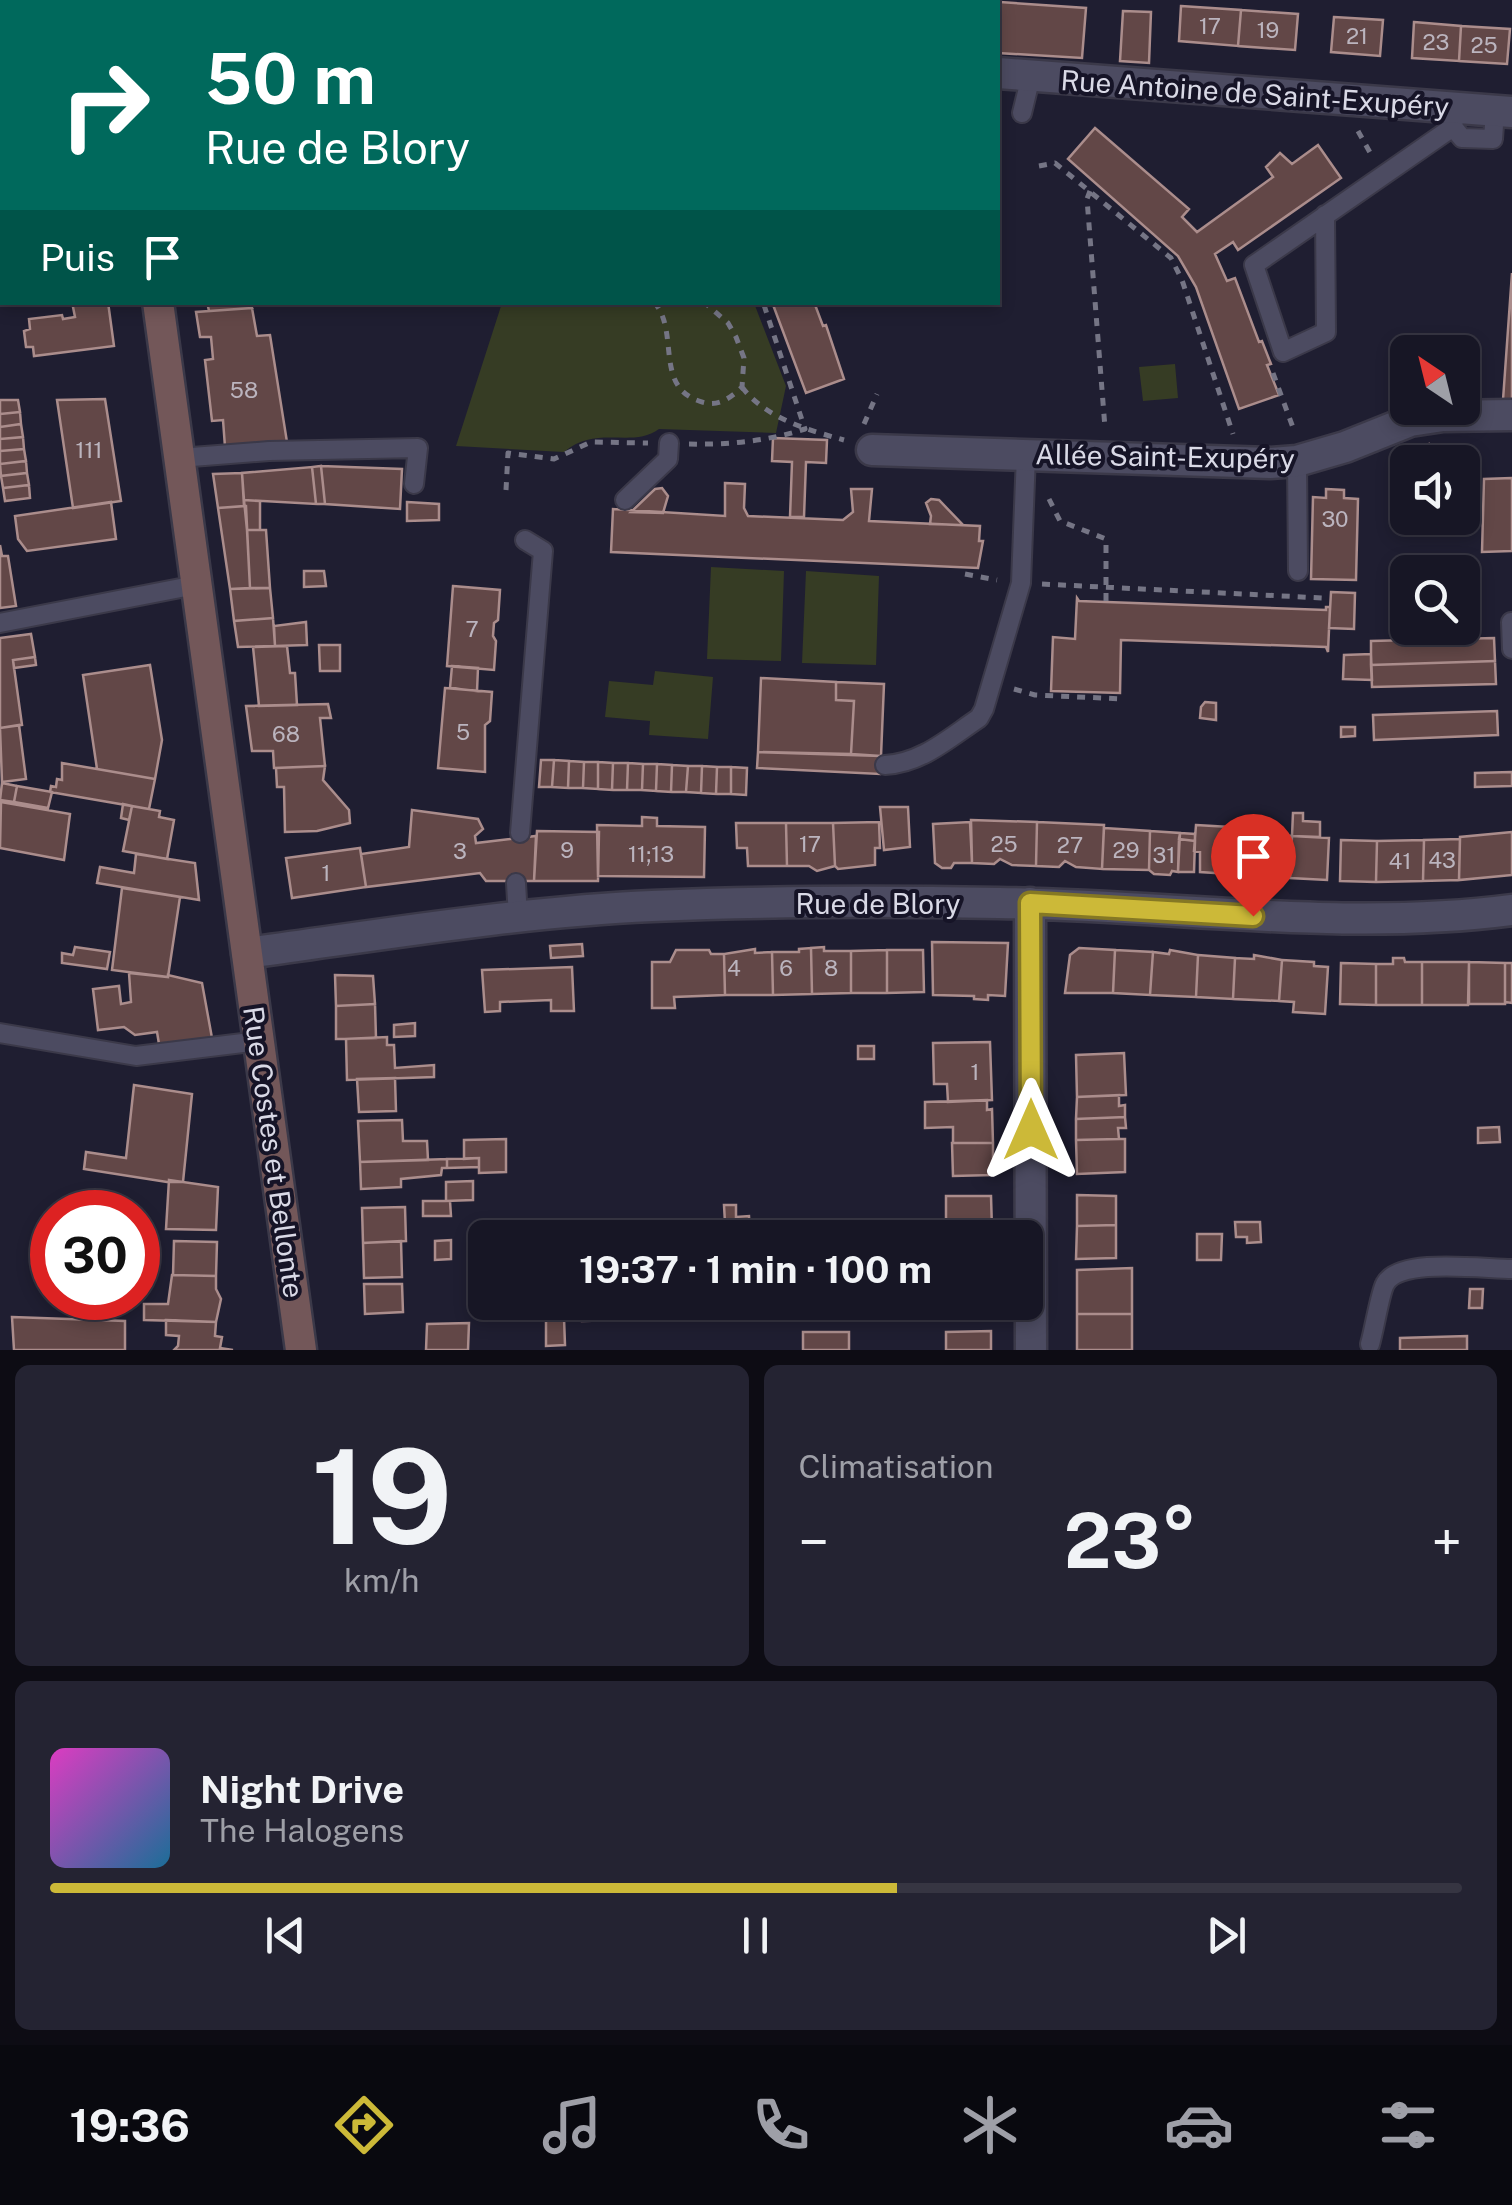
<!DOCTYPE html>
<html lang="fr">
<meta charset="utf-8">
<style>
:root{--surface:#171625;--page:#242332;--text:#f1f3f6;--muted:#9e9fa7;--line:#363542;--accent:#ccb938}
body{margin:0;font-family:"Public Sans",sans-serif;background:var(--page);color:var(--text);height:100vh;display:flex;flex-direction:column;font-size:38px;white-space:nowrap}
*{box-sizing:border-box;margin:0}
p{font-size:32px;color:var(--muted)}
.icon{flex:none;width:55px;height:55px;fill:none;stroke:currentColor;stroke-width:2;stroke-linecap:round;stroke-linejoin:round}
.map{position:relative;height:1350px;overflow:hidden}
.panel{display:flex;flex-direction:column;gap:15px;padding:15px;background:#0d0c14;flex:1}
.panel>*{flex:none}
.guide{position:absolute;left:0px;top:0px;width:1000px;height:305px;box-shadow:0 5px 15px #0003,0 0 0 2px var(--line);background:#00695c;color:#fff;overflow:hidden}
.needle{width:65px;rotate:325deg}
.fabs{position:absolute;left:1390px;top:335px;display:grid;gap:20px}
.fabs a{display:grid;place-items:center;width:90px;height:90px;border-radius:15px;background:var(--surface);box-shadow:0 5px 15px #0003,0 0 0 2px var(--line);font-size:50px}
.speed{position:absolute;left:30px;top:1190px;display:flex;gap:20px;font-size:50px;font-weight:700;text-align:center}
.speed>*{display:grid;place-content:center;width:130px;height:130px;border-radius:50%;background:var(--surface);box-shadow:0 5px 15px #0003,0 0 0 2px var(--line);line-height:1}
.speed .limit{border:15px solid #d22;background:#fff;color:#111}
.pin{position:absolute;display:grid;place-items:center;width:85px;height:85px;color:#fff;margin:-102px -42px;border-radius:50% 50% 50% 0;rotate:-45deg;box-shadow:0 0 10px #0007}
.pin .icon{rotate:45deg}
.me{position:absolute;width:110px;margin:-55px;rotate:0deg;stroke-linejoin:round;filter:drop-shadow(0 0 8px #0008)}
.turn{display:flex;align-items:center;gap:35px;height:210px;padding:0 40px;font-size:45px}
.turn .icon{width:130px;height:130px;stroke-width:2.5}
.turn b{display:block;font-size:70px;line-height:85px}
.then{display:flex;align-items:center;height:95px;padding:0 40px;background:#0003;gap:20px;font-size:38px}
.big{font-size:75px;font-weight:700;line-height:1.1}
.panel .tile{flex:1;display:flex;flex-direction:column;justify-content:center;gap:15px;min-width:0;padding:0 35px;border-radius:15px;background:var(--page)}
.panel .dial{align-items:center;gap:0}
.dial b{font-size:130px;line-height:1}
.song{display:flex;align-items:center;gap:30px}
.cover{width:120px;height:120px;border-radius:15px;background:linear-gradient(135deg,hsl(310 70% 55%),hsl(200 70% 35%))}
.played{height:10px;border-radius:5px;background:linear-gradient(90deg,var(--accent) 60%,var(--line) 60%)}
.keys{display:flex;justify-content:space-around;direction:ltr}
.heat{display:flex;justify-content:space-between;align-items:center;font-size:55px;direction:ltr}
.panel .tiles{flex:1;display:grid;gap:15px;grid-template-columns:1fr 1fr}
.tile:last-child{grid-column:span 2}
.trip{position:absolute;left:468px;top:1220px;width:575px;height:100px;border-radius:15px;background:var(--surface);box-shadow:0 5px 15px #0003,0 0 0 2px var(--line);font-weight:700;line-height:100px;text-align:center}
.menu{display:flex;height:160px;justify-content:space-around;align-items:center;background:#09090f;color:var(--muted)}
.menu .icon{width:70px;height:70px}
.menu .selected{color:var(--accent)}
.menu b{font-size:45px;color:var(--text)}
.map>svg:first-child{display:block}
.green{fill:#363c24}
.building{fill:#624747;stroke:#ab8d8c;stroke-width:2.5}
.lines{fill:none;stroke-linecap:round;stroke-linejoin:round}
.service-casing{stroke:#3b3949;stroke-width:22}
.minor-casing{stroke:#3b3949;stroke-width:35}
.secondary-casing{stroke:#3b3949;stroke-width:35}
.path{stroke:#757585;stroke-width:5;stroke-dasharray:8 8;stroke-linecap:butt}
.service{stroke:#4c4b61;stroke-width:18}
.minor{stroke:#4c4b61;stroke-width:30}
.secondary{stroke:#735759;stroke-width:30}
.route-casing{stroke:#857824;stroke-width:25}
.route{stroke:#ccb938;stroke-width:18}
.labels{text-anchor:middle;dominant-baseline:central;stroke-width:8;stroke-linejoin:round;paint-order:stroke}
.number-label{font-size:22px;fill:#bbb4be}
.street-label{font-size:28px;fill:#d9d9e6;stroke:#161427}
</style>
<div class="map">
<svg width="1512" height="1350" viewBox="0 0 1512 1350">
<rect width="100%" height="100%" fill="#1f1e31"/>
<path class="green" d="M502,303H754L786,386L776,433L659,429C632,449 597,424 564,452L456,446Z
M1175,364L1178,398L1143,401L1139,367Z
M711,567L784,571L781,661L707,659Z
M806,571L879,576L876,665L802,663Z
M655,671L713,677L708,739L649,735L650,721L605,717L609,681L653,685Z"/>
<path class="building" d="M18,0H66V2H18Z
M176,0H207L208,2H161Z
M509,0H570L571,2H502Z
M649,0H971L1086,8L1082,58L998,53V2H649Z
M1181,6L1241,10L1238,46L1179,41Z
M1241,10L1298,14L1295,50L1238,46Z
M1123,11L1151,12L1149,63L1120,61Z
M1334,17L1383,20L1380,56L1331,52Z
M1414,22L1461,26L1459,61L1412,58Z
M1461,26L1510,29L1507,64L1459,61Z
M1095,128L1189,209L1182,217L1197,232L1273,177L1266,167L1280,153L1292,164L1318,145L1341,178L1238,250L1233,242L1215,254L1227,281L1235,278L1259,342L1262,341L1271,364L1267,365L1279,395L1239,409L1196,287L1178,256L1068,159Z
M1512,273V400H1503Z
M72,302H108L114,346L34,356L33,347H26L24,331L30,329L29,319L62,315L63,319L75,317Z
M207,302H249L252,308L209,311Z
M772,302H814L823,326L826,325L844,379L806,393Z
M252,308L257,336L270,335L287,442L225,447L223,420L212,421L205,360L213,359L211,337H200L196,312Z
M105,399L121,501L73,508L57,400Z
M0,400H18L20,412L0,414Z
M20,412L21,424L0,427V414Z
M21,424L23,437L0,439V427Z
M23,437L24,449L0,451V439Z
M773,438L827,440L826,463L806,462L804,517H790L792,462L772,461Z
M1429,444L1434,462H1441H1418L1414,448Z
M24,449L26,461L0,464V451Z
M26,461L27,473L1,476L0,464Z
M321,466L325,504H316L312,467Z
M321,466L402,469L400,509L325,504Z
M312,467L316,504L244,500L242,473Z
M27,473L29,485L3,488L1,476Z
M242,473L244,506L218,508L213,474Z
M1512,478V551L1482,552L1484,479Z
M725,483L745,484L744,508L748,516L843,520L853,512L851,489H872L869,521L980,526L979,541H983L978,568L611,552L613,509L725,516Z
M29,485L30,498L5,501L3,488Z
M662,488L668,496L663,513L631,512L655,489Z
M1326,489L1344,490V498L1358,499L1356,580L1311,579L1313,497L1326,498Z
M931,499L939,500L963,525L930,524L931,516L926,503Z
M244,500L260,501V530H247Z
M111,502L116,539L27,551L18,539L15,516Z
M407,502L439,504V520L407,521Z
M246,506L250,588L230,589L218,508Z
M247,530H266L270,588H250Z
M0,545L2,556H8L16,606L0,608Z
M304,571H324L326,586L304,587Z
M453,586L500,590L498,620L494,623L493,636L496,641L494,670L447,666Z
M270,588L273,618L234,621L230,589Z
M1331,592L1355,593L1354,629L1329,628Z
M1077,598L1079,601L1326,610V607H1330L1328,652L1326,647L1121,640L1120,693L1051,691L1053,637L1075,639Z
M273,618L275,646L238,647L234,621Z
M306,622L307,645L275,646L274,626Z
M31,634L35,657L13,660L22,725L0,728V638Z
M1494,638L1495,661L1371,665V641Z
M319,645H340V671H320Z
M287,646L290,673H295L297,705L259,706L253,647Z
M1371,654L1372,680L1343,679L1344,655Z
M35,657L36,665L14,668L13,660Z
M1495,661L1496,684L1372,687L1371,665Z
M150,665L162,740L155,779L97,769L83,675Z
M452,666L478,668L477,691L450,688Z
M761,678L836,682V700L854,701L851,754L758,752Z
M836,682L884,684L881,756L851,754L854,701L836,700Z
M445,688L492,692L490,721L485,725V772L438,768Z
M1205,702L1216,703V720L1200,718L1201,707Z
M328,704L331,718H320L325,766L274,768L273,751H252L246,706Z
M1497,711L1498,735L1374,740L1373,715Z
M19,725L26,779L2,782L0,728Z
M1341,727H1355V736L1341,737Z
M758,752L881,756L880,774L757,768Z
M541,760H554L552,787H539Z
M554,760L569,761L568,788L552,787Z
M569,761L584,762L583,788H568Z
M584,762H598V789L583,788Z
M598,762L613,763L612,790L598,789Z
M62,763L155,779L149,809L50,792L51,786L56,787L57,779L62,780Z
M613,763H628L627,790H612Z
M628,763L643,764L642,790H627Z
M643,764H657L656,791L642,790Z
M657,764L672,765L671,792L656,791Z
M672,765L688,766L686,792H671Z
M325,766L323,780L349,810L350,823L317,831L285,832L284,787H277L276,768Z
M688,766H702L701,793L686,792Z
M702,766L717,767L716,794L701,793Z
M717,767H731V794H716Z
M731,767L747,768L746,795L731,794Z
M1512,772V786L1475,787V773Z
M2,783L17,786L14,802L0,800Z
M17,786L52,792L48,808L14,802Z
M1,802L70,814L64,860L0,848Z
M123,804L132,806L129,820L121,818Z
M132,806L160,811L159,817L174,820L167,859L123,851Z
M880,807H908L910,847L884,850Z
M412,810L478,819L483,829L475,836L476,843L536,836L534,881H486L480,873L366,887L361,854L409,847Z
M1293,813H1303V821L1320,822V837L1292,836Z
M642,817L657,818V826L705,827L704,877L598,876L597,825L642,826Z
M971,820L1037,822L1036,866L1012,865L1000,859L994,864L972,863Z
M879,822L880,848H875V865L838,869L835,866L833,823Z
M970,822L972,863H954L951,868H942L935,863L933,824Z
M1037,822L1104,825L1102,869L1076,867L1065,861L1059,867L1036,866Z
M736,823H786L787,866H748L747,848H737Z
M786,823H833L835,866L817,871L809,866H787Z
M1196,825L1247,828L1245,875L1200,872V852L1194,851Z
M1104,828L1150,831L1149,870L1102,869Z
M537,831L599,832L598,881H534Z
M1150,831L1180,833L1178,872L1172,871L1170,875L1154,874L1149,870Z
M1512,832V875L1459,880L1460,837Z
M1180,833L1195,834V841L1179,839Z
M1247,833L1292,836L1290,878L1244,876Z
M1292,836L1329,838L1327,880L1290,878Z
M1179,839L1195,841L1194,872H1178Z
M1460,839L1459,880L1423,881L1424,840Z
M1341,840L1377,841L1376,882L1340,881Z
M1424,840L1423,881L1376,882L1377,841Z
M360,848L366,887L292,898L286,858Z
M136,854L195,863L199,900L97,883L100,867L134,873Z
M122,888L180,897L168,977L112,970Z
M932,942L1008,943L1005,996L988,995V1000L974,999V996L933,995Z
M582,944L583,956L551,958L550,946Z
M75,947L110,952L107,969L62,963V953L73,955Z
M824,947V951H851V993L812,994L811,948Z
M811,948L812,994L773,995L772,952H799V949Z
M1079,948L1115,950L1113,993H1065L1070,955Z
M755,949V953L772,952L773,995H725L724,954Z
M676,950H709L711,954H724L725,995L674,997L675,1008H652V962H670Z
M887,950V993H851V951Z
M887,950H923L924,992L887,993Z
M1115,950L1153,952L1150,995L1113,993Z
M1170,950L1198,955L1196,997L1150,995L1153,952L1169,954Z
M1198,955L1235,958L1233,999L1196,997Z
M1254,955L1282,960L1279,1001L1233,999L1235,958L1254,959Z
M1393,958H1404L1405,962H1422V1005H1376V964H1393Z
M1282,960L1314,962V966L1328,967L1325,1014L1293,1012L1294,1002L1279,1001Z
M1422,962H1469L1468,1005H1422Z
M1469,962L1505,963V1004H1469Z
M1341,963L1376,964V1005L1340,1004Z
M1505,963H1512V1003L1505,1002Z
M572,967L574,1011H551V1000L500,1002V1011L485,1012L482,970Z
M129,973L168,977V975L202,983L212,1038L159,1044L157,1032L135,1035L124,1027L98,1030L93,989L119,986L121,1004L131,1002Z
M335,975L373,976L375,1004L336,1006Z
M375,1004L376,1038L336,1039V1006Z
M415,1023V1036L394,1037V1025Z
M387,1037V1045H394L395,1068L434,1065V1077L347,1080L346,1039Z
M990,1042L992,1100L948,1102L947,1084H934L933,1043Z
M858,1046H874V1059H858Z
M1124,1053L1126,1095L1077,1097L1076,1055Z
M395,1078L396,1111L359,1112L357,1079Z
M134,1085L192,1094L183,1182H167L84,1169L86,1152L126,1158Z
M1119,1095V1106L1125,1105V1117L1076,1119L1077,1097Z
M987,1100V1110L992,1109L993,1143H953V1127L925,1128V1102Z
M1125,1117L1126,1128H1118L1119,1139L1076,1140V1119Z
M402,1120L403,1141H427L428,1160L360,1162L358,1121Z
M1499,1127L1500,1142L1478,1143V1128Z
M506,1139V1172L479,1173V1158L464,1159V1140Z
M1119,1139H1125V1172L1077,1174L1076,1140Z
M952,1143H993V1175L953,1176Z
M479,1158V1167L447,1168V1159Z
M447,1159V1168H442L441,1175L401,1179V1187L361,1189L360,1162Z
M169,1180L218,1187L216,1230L166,1229Z
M473,1181V1200L446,1201V1182Z
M1077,1195L1116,1196V1225L1077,1226Z
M946,1196H991L992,1229L946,1230Z
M423,1201H450L451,1216H423Z
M724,1205H736V1217L749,1216L750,1234H736V1223H725Z
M405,1207L406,1241L363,1243L362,1208Z
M1235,1222H1260L1261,1242L1247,1243V1237H1236Z
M1116,1225V1258L1076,1259L1077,1226Z
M138,1228H142V1257H138Z
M960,1229H992V1238H960Z
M1197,1234H1222L1221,1260H1197Z
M451,1240V1259L435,1260V1241Z
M174,1241L217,1242L216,1276L173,1275Z
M401,1241L402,1277L364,1278L363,1243Z
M1132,1268V1314H1077V1270Z
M172,1275L216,1276V1289L221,1299L216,1322L144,1320V1304H168Z
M364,1284H402L403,1312L365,1314Z
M1470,1289H1483L1482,1308H1469Z
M581,1302H711L710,1309L676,1307L675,1319L582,1321Z
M951,1302H991L992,1310L951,1311Z
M1077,1314H1132V1350H1077Z
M12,1317L125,1321V1350H14Z
M564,1318L565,1345L546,1346V1319Z
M166,1320L216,1322L215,1336L222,1337L220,1348L233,1350H174L178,1346L179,1336L166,1335Z
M469,1323L468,1350H426L427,1324Z
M991,1331V1350H946V1332Z
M803,1332H849V1350H803Z
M1467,1336V1350H1400V1338Z"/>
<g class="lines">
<defs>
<path id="service" d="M1022,113L1031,76
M1454,118L1453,127L1462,138L1493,139L1495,111
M1325,215L1326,332L1283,352L1254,265L1453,127
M179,458L269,451L418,448L414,484
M1297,461L1298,571
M625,500L668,459L669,443
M1511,622L1512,649
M0,623L196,585
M885,765C922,763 949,738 979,718L984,709L1021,583L1026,455
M520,833L543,551L525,540
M516,883L518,917
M0,1033L136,1056L259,1041
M1370,1344C1374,1331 1380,1293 1385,1284C1399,1257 1483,1269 1512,1269"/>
<path id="minor" d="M998,73L1512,112
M872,450L1270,463L1297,461L1345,447L1410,421L1443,416L1512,415
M1030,903L1031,1350
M247,953C381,935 517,912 652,906C767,901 884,901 999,903C1171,905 1341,932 1512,910"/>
<path id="secondary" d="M116,0L117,2
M158,302L301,1350"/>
</defs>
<use href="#service" class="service-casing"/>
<use href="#minor" class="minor-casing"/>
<use href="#secondary" class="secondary-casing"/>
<path class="path" d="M1358,131L1372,156
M1039,166L1055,163L1171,258L1182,280L1233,434
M1090,191L1087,199L1105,428
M654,302C680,331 654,386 699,401C716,408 730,399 742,387L744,358L736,337L728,323L704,302
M1273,373L1295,433
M742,387C765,418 808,430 844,440
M864,424L877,394
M689,444C728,445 768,441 805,429L763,302
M506,490L508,453L554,459L591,442L648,443
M1049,499L1060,521L1106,539V602
M965,574L997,580
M1042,584L1323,598
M1014,689L1035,695L1124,699"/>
<use href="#service" class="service"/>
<use href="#minor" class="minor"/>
<use href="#secondary" class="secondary"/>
</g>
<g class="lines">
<defs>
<path id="route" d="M1031,1130L1030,903L1253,916"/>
</defs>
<use href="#route" class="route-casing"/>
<use href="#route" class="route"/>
</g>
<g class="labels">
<g class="number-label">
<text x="1210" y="26">17</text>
<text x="1268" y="30">19</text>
<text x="1357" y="36">21</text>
<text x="1436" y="42">23</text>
<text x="1484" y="45">25</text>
<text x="244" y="390">58</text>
<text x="89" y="450">111</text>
<text x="1335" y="519">30</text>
<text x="472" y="629">7</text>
<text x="463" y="732">5</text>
<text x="286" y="734">68</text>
<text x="810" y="844">17</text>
<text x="1004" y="844">25</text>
<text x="1070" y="845">27</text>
<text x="567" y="850">9</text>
<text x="1126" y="850">29</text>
<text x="460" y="851">3</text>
<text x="651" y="854">11;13</text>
<text x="1164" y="855">31</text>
<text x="1442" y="860">43</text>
<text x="1400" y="861">41</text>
<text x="326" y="873">1</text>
<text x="734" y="968">4</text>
<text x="786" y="968">6</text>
<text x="831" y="968">8</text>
<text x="975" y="1072">1</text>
</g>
<g class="street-label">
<text transform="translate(1255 93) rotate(4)">Rue Antoine de Saint-Exupéry</text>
<text transform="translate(1165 456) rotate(1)">Allée Saint-Exupéry</text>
<text x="878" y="903">Rue de Blory</text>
<text transform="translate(274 1152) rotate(82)">Rue Costes et Bellonte</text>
</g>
</g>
</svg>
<div class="fabs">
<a><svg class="needle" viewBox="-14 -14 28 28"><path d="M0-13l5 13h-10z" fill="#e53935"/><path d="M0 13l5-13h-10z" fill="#9e9fa7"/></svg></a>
<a><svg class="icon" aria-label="sound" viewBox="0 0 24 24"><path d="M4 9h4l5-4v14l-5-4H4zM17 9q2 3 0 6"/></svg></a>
<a><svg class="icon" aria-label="search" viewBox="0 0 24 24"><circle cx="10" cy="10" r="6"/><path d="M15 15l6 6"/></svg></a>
</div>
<div class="speed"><div class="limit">30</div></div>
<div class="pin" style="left:1253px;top:916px;background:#d93025"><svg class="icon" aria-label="arrive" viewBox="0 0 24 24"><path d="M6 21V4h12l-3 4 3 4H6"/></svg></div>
<svg class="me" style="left:1031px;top:1130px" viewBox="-20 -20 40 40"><path d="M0-17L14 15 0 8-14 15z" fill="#ccb938" stroke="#fff" stroke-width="4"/></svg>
<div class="trip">19:37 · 1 min · 100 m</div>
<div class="guide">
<div class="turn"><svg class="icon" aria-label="right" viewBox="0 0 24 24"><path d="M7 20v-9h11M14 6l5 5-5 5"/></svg><div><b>50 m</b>Rue de Blory</div></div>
<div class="then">Puis<svg class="icon" aria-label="arrive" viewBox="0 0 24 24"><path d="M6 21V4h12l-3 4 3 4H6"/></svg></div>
</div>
</div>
<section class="panel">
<div class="tiles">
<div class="tile dial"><b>19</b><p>km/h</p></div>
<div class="tile"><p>Climatisation</p>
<div class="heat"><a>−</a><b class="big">23°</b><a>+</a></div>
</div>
<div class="tile">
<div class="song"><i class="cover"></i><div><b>Night Drive</b><p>The Halogens</p></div></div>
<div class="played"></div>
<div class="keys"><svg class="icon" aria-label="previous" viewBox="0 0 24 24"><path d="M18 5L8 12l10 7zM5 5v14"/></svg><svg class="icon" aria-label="pause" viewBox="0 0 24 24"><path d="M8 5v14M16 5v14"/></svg><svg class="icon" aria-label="next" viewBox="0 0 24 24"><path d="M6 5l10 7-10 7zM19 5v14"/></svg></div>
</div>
</div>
</section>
<nav class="menu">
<b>19:36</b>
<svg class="icon selected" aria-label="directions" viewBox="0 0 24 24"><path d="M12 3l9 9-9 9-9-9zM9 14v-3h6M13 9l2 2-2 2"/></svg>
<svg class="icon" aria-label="music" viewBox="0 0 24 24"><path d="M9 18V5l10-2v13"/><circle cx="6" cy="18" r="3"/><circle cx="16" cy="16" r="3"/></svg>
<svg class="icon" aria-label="phone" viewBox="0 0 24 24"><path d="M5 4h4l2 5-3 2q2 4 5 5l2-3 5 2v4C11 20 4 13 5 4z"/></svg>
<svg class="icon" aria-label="climate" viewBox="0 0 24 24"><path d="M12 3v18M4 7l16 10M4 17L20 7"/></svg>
<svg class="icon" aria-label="car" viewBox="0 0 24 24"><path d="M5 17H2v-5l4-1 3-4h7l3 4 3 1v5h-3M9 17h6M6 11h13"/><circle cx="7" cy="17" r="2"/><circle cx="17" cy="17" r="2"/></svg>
<svg class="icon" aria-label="filters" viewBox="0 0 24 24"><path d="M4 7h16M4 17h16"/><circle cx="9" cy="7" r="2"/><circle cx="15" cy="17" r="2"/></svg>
</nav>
